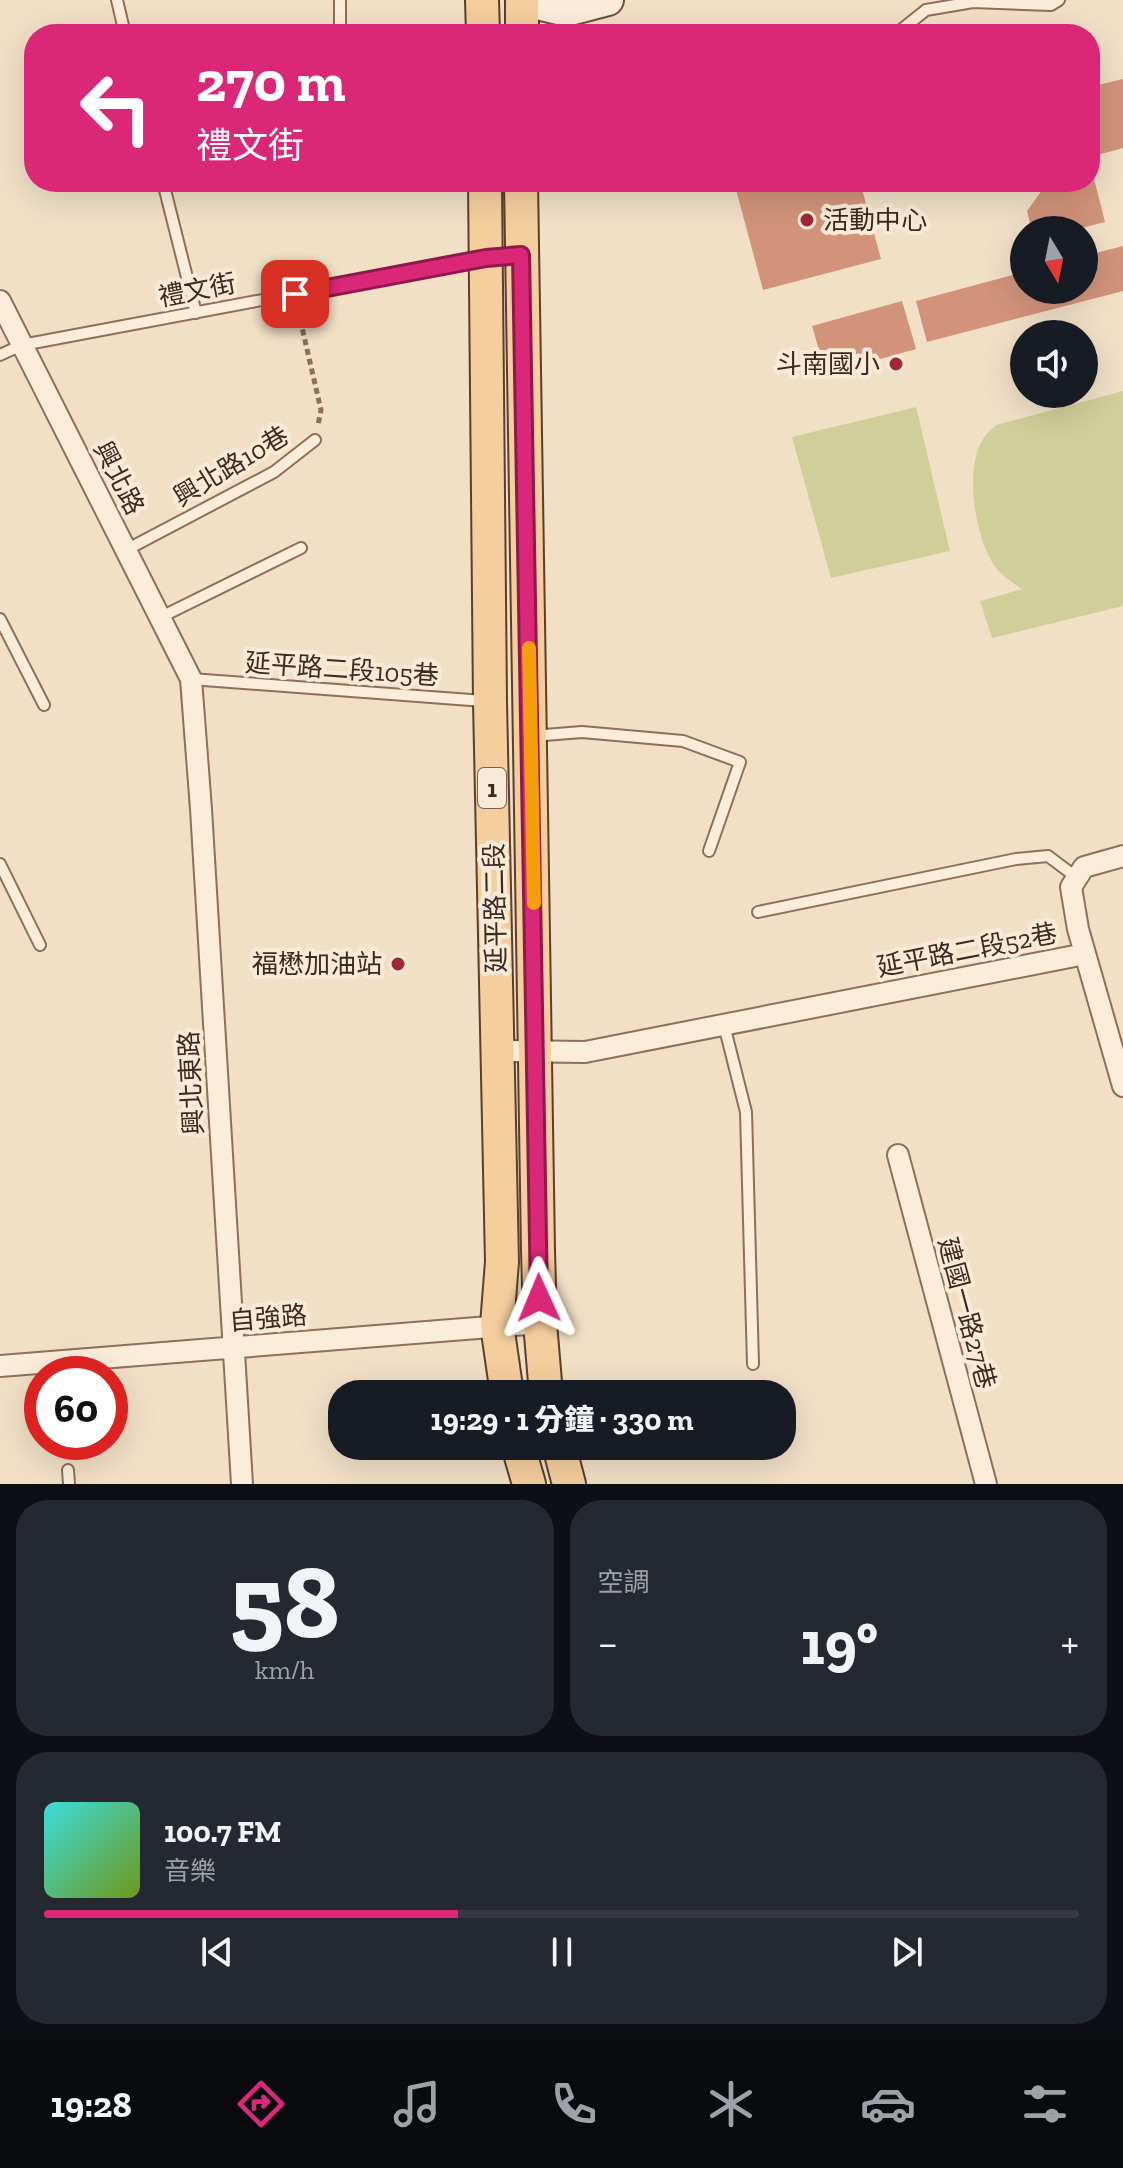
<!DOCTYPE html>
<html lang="zh-TW">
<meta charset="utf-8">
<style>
:root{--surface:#171b24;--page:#242831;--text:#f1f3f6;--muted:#9ea1a6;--line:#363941;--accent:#db2777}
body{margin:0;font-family:"Zilla Slab","Noto Sans TC",serif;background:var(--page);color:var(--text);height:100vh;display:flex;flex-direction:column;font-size:30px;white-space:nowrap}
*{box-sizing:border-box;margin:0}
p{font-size:26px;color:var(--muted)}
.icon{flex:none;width:44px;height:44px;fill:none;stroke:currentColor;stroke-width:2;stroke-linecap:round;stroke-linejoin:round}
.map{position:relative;height:1484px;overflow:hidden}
.side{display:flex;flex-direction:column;gap:16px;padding:16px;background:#0d0f14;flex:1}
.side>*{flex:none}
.guide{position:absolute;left:24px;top:24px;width:1076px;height:168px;border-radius:32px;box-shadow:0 8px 32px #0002;background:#db2777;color:#fff;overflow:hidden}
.needle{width:52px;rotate:170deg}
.tools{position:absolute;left:1010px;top:216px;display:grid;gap:16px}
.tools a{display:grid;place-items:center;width:88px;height:88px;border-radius:50%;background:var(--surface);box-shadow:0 8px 32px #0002;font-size:40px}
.speed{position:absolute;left:24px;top:1356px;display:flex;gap:16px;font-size:40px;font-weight:700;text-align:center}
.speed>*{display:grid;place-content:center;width:104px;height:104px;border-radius:50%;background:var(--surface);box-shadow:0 8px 32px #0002;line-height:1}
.speed .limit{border:12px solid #d22;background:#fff;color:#111}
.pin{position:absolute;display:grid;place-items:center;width:68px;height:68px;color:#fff;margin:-34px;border-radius:16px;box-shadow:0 4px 12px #0006}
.me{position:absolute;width:88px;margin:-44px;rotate:359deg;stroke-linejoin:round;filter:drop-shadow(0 0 6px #0008)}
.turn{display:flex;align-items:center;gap:28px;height:168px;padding:0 40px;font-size:36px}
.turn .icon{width:104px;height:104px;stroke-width:2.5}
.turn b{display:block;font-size:56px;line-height:68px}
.big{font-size:60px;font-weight:800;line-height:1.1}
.side .widget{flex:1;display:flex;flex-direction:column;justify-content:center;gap:12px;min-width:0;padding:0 28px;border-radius:32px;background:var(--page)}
.side .dial{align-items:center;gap:0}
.dial b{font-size:104px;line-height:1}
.song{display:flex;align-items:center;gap:24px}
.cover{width:96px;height:96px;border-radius:12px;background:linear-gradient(135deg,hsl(180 70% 55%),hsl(80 70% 35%))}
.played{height:8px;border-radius:4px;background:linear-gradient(90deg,var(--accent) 40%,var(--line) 40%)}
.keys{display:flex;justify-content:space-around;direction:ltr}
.heat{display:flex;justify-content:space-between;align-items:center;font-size:44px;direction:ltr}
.side .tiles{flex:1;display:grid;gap:16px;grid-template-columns:1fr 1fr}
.widget:last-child{grid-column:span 2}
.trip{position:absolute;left:328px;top:1380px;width:468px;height:80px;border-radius:32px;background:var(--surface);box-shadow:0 8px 32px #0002;font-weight:800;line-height:80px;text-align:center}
.tab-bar{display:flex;height:128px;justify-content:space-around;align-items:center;background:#090b0e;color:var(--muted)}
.tab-bar .icon{width:56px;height:56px}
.tab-bar .on{color:var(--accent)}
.tab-bar b{font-size:36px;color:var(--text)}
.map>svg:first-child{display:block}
.green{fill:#d0cf99}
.building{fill:#d1937a}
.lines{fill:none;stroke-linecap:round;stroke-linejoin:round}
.service-casing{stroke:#8e6f5a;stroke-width:14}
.minor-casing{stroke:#8e6f5a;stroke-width:24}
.secondary-casing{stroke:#70503d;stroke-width:34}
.primary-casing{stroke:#5c3e2e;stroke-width:36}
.path{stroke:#8e6f5a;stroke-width:5;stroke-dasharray:6 4;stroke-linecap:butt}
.service{stroke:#fbedda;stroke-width:10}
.minor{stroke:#fbedda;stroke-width:20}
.secondary{stroke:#fbedda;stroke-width:30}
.primary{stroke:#f5ce9d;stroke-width:32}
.route-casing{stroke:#8e194d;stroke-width:20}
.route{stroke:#db2777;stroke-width:14}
.slow{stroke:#f59e0b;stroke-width:14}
.poi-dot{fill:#a12638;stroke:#f8ead6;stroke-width:3}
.labels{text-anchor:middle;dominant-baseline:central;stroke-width:8;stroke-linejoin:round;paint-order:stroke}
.shield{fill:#f8ead6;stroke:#756456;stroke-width:2}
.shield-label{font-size:24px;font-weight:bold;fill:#3d2a1f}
.poi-label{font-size:26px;fill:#3d2a1f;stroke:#f8ead6;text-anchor:end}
.street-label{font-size:26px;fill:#3d2a1f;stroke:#f8ead6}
</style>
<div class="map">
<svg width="1123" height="1484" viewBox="0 0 1123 1484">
<rect width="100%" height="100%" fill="#f1dfc6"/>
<path class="green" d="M1123,391V606L992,638L980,601L1022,589C1013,582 1000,575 994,565C975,537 964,469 983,439C986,434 992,429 996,425Z
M916,407L950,551L831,578L792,437Z"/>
<path class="building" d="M1090,76L1094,86L1123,79V148L1090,157Z
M1091,167L1105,222L1074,230H1038L1031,227L1027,211L1040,193L1036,182H1090Z
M734,182H860L881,259L763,290Z
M1123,246V291L927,342L916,301L1024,272V290H1084V256Z
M902,301L916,349L826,374L812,326Z"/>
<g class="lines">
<defs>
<path id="service" d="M117,0L125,34
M340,0V34
M896,34L926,10L973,2L1051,5L1059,0
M163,182L196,313
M0,355L22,345L486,258L520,255
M126,550L274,472L315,440
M161,617L301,548
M0,619L44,705
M191,679L484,701
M532,736L582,732L683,741L740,762L709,851
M0,864L40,945
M758,912L1016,859L1048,856L1076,877
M724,1025L746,1112L753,1364
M68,1470L69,1484"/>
<path id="minor" d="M0,301L191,679L201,809L242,1484
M1123,856L1084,867L1071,887L1078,929L1123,1086
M498,1051L585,1052L1085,954
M898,1155L986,1484
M0,1366L540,1323"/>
<path id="secondary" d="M521,0L566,11L608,0"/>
<path id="primary" d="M482,0L483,34
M522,0V34
M485,182L490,702L502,1262L497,1325L507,1394
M521,182L538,1250L540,1323L546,1394
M518,1446L529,1484
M559,1446L569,1484"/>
</defs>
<use href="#service" class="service-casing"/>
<use href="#minor" class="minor-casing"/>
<use href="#secondary" class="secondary-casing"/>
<use href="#primary" class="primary-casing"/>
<path class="path" d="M298,310L321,410L318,425"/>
<use href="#service" class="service"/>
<use href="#minor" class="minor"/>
<use href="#secondary" class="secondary"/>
<use href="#primary" class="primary"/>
</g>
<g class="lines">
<defs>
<path id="route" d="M295,294L486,258L521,255L539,1298"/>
</defs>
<use href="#route" class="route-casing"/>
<use href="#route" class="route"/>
<path class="slow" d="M529,648L534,903"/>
</g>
<g class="poi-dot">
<circle cx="807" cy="220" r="8"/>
<circle cx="896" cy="364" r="8"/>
<circle cx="398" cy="964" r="8"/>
</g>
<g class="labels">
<rect class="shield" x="478" y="768" width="28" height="40" rx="6"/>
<g class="shield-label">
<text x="492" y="788">1</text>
</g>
<g class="poi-label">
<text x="823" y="220" text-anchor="start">活動中心</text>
<text x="880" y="364">斗南國小</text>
<text x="382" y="964">福懋加油站</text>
</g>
<g class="street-label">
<text transform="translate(197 290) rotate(-11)">禮文街</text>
<text transform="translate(231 466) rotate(-31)">興北路10巷</text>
<text transform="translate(119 478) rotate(63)">興北路</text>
<text transform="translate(342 669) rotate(4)">延平路二段105巷</text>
<text transform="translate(495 908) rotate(-91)">延平路二段</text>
<text transform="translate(967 950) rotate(-11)">延平路二段52巷</text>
<text transform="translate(191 1083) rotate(-93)">興北東路</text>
<text transform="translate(967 1313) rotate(75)">建國一路27巷</text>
<text transform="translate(268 1318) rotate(-5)">自強路</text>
</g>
</g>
</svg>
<div class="tools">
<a><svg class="needle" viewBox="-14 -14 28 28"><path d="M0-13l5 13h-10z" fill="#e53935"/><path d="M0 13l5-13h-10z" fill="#9ea1a6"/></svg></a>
<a><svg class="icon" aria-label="sound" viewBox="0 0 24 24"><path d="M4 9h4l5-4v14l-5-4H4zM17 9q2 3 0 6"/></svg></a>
</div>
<div class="speed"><div class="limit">60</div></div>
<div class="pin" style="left:295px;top:294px;background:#d93025"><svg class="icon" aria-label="arrive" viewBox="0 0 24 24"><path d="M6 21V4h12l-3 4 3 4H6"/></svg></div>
<svg class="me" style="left:539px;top:1298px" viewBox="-20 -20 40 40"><path d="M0-17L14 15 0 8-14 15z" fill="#db2777" stroke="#fff" stroke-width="4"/></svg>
<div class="trip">19:29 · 1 分鐘 · 330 m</div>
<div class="guide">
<div class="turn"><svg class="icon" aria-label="left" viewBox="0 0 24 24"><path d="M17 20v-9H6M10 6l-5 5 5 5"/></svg><div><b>270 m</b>禮文街</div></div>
</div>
</div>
<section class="side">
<div class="tiles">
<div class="widget dial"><b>58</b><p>km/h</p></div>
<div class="widget"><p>空調</p>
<div class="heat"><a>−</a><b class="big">19°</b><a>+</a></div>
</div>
<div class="widget">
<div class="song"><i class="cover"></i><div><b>100.7 FM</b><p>音樂</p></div></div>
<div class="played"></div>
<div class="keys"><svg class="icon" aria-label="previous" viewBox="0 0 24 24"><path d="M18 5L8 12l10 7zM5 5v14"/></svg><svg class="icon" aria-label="pause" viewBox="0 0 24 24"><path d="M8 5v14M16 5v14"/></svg><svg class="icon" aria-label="next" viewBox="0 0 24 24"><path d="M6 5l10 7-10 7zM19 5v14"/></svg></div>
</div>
</div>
</section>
<nav class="tab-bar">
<b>19:28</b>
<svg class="icon on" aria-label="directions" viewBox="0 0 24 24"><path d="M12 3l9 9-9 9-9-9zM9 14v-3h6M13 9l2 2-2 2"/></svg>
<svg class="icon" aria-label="music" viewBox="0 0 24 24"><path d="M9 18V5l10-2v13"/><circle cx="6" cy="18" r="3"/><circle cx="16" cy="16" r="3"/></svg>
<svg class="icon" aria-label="phone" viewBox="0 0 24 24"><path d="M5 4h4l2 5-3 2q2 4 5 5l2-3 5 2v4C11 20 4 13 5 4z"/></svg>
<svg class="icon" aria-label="climate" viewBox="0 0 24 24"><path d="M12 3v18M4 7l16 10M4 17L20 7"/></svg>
<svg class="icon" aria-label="car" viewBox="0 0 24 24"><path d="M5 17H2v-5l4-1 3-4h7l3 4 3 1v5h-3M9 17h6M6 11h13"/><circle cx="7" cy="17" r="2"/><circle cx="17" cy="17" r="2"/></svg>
<svg class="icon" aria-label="filters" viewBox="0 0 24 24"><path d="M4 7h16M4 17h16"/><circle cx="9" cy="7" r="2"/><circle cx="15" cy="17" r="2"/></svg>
</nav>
